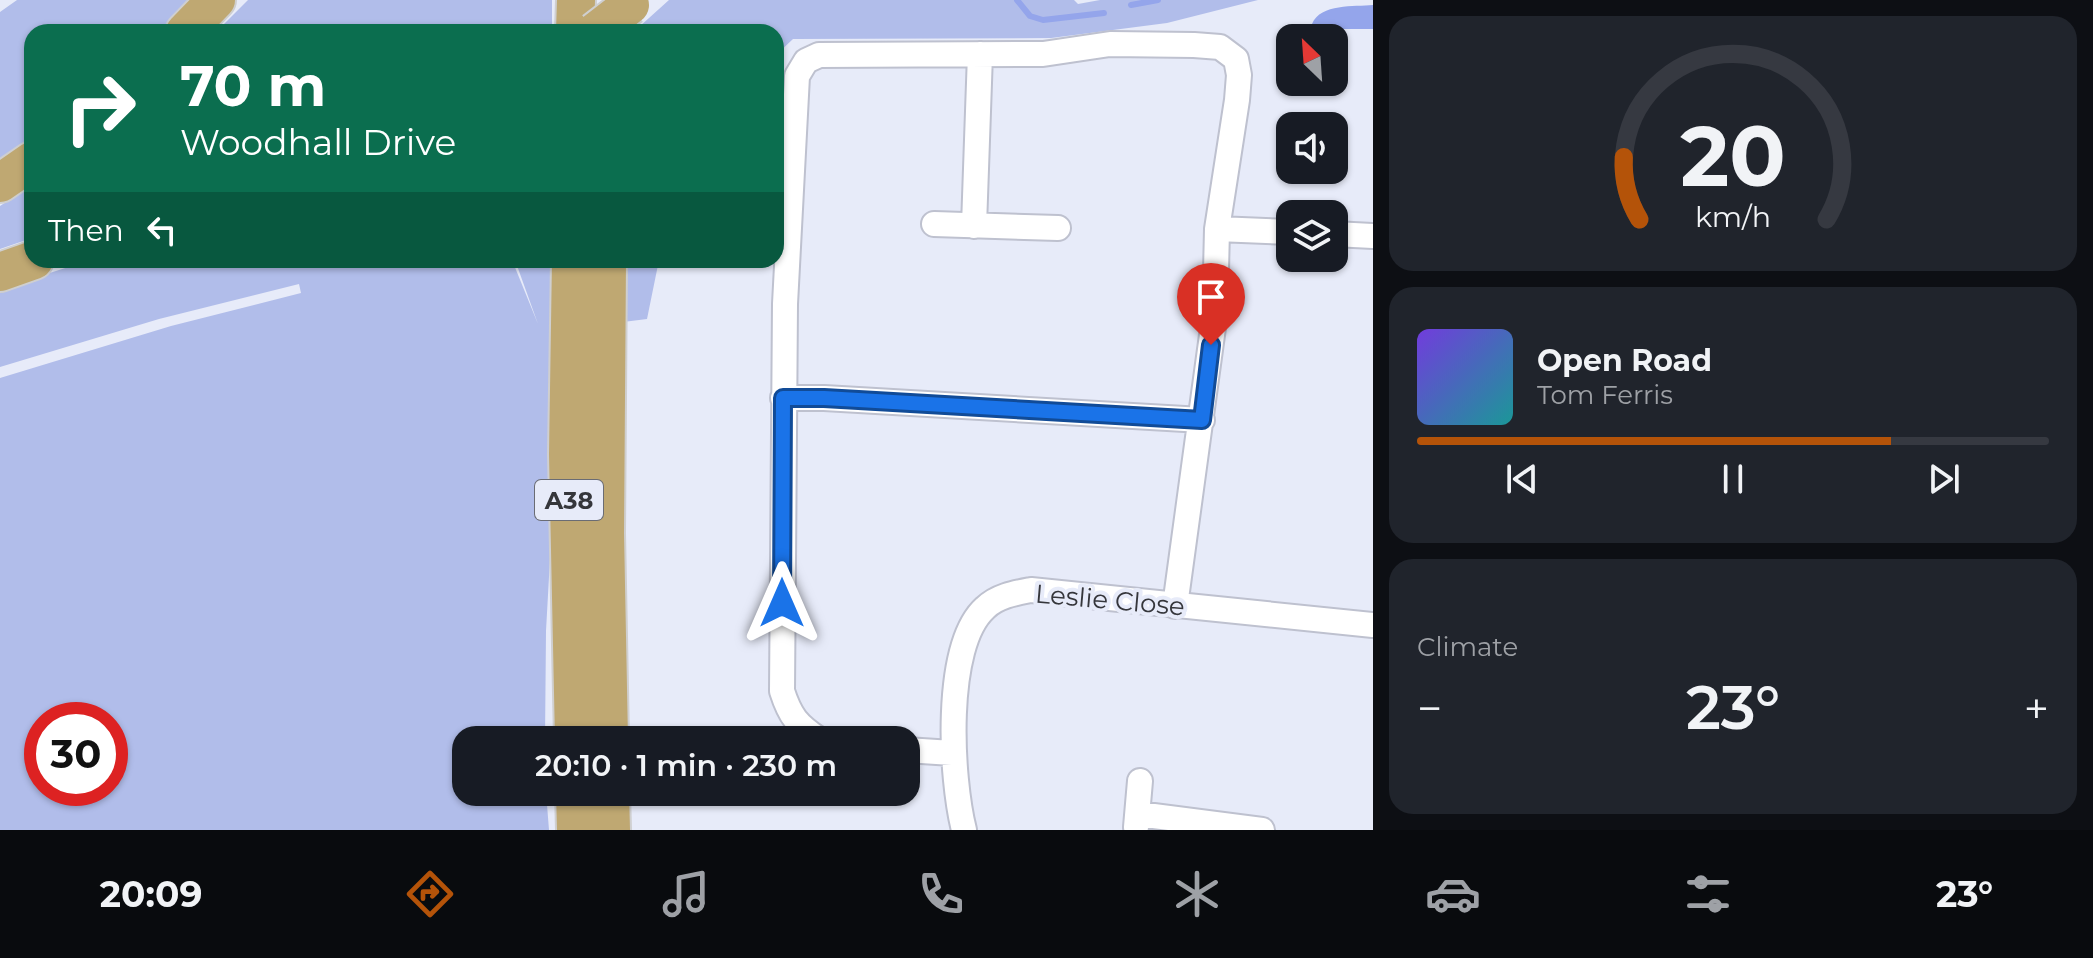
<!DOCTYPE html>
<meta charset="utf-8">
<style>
:root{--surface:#171b24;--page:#20242c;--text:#f1f3f6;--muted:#9ea1a6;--line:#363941;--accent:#b45309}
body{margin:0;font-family:Montserrat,sans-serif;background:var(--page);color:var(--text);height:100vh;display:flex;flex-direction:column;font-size:30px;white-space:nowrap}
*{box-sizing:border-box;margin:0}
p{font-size:26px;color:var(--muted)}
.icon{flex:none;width:44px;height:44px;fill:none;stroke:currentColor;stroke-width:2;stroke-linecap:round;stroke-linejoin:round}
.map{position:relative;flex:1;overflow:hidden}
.sheet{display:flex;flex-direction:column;gap:16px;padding:16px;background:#0d0f14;width:720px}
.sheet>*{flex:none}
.banner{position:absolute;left:24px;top:24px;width:760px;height:244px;border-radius:24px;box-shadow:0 2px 6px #0004;background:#0b6e4f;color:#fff;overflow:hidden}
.needle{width:52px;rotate:335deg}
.buttons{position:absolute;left:1276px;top:24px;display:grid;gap:16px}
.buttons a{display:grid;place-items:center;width:72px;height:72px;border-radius:16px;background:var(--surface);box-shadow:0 2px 6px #0004;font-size:40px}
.speed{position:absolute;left:24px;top:702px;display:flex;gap:16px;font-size:40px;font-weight:700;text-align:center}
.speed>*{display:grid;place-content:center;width:104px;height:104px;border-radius:50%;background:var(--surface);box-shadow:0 2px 6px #0004;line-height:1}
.speed .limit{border:12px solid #d22;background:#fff;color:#111}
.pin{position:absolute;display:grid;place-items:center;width:68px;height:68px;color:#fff;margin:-82px -34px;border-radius:50% 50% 50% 0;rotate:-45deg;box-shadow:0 0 8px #0007}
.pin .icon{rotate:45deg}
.me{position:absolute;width:88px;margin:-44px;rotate:0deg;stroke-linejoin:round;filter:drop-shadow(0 0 6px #0008)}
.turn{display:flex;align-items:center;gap:28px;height:168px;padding:0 24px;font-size:36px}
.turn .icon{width:104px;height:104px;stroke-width:2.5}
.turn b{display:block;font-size:56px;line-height:68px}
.then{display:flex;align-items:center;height:76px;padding:0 24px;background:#0003;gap:16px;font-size:30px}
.big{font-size:60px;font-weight:600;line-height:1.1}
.sheet .card{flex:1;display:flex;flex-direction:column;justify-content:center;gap:12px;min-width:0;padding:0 28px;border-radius:24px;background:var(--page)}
.sheet .dial{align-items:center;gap:0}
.dial svg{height:208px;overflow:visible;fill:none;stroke:var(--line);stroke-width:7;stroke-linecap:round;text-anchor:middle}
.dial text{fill:var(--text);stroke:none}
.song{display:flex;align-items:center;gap:24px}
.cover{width:96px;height:96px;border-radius:12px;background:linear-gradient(135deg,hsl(260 70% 55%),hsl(180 70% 35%))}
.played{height:8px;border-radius:4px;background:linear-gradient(90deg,var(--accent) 75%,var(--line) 75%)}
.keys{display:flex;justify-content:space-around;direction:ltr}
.heat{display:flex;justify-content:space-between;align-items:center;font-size:44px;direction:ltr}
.trip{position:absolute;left:452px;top:726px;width:468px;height:80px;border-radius:24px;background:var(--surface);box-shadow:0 2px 6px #0004;font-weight:600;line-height:80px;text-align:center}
.tabs{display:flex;height:128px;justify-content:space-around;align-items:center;background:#090b0e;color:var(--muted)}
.tabs .icon{width:56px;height:56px}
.tabs .selected{color:var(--accent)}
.tabs b{font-size:36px;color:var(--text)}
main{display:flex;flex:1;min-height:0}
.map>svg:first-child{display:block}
.green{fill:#b1bdea;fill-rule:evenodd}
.water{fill:#94a5eb}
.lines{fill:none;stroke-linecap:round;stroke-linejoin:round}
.stream{stroke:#94a5eb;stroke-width:6}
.minor-casing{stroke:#bec1cf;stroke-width:28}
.trunk-casing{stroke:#cfcfd0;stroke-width:42}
.minor{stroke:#fff;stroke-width:24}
.trunk{stroke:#bfa872;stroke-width:38}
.trunk-bridge-casing{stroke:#cfcfd0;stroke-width:42;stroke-linecap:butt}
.trunk-bridge{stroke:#bfa872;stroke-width:38}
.route-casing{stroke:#114b97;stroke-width:20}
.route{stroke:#1a73e8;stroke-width:14}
.labels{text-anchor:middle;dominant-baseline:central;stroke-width:8;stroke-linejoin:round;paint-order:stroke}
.shield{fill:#e7ebf9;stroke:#6a6c74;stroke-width:2}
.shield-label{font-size:24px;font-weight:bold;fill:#35363b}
.street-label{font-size:26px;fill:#35363b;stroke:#e7ebf9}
</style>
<main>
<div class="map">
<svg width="1373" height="830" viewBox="0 0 1373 830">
<rect width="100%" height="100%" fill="#e7ebf9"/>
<path class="green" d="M17,0H191L159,32H32V138L0,161V12Z
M248,0H552V32H216Z
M669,0H1074L1078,4L1100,0H1258L1167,23L1051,38L793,39L776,55V32H638L639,27Z
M32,185V238L0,249V206Z
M90,260H512L538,324L515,260H556L560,379L546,631L545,740H466V792H546L549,830H0V378L171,326L301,293L299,284L159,319L0,367V289ZM42,720H110V788H42Z
M625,260H659L647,319L623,322Z"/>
<path class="water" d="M1373,5V29H1343L1312,24C1321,3 1354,7 1373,5Z"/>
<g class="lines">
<path class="stream" d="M1017,0L1030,16L1043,20L1104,13
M1131,5L1158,0"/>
<defs>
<path id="minor" d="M934,224L1058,228
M974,226L980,54
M1217,229L1290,232
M1334,234L1373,236
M783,398H824L1202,420
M820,740C797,725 790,716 782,691L785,304L797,76L806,61L819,55L1043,54L1110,44L1194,45L1220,47L1236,59L1239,75L1237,100L1217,229L1215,313L1175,606
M906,750L952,753
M1138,814L1262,830
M1136,827L1140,781
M964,830C951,779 943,646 985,608C997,596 1015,593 1031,590L1373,625"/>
<path id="trunk" d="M185,32L216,0
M575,32L576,0
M0,183L32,161
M571,260L568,454L574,740
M607,260L605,533L609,740
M0,272L34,260
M575,792L576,830
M610,792L611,830"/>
</defs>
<use href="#minor" class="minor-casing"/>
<use href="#trunk" class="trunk-casing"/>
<use href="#minor" class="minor"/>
<use href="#trunk" class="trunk"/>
<defs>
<path id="trunk-bridge" d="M595,32L630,5"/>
</defs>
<use href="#trunk-bridge" class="trunk-bridge-casing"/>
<use href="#trunk-bridge" class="trunk-bridge"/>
</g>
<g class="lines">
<defs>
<path id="route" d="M782,603L783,398H824L1202,420L1211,345"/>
</defs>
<use href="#route" class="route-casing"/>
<use href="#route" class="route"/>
</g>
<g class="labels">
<rect class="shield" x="535" y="480" width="68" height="40" rx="6"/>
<g class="shield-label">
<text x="569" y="500">A38</text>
</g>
<g class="street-label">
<text transform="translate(1110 600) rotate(5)">Leslie Close</text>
</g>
</g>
</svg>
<div class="buttons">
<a><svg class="needle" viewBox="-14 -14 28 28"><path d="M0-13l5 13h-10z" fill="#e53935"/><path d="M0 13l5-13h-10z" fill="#9ea1a6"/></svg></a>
<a><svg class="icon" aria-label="sound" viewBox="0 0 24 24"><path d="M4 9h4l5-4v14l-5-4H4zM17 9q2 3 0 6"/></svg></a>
<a><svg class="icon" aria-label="layers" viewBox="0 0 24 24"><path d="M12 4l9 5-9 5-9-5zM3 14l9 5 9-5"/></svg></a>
</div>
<div class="speed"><div class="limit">30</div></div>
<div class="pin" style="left:1211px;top:345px;background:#d93025"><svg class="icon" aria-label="arrive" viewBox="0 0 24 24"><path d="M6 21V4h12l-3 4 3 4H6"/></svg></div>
<svg class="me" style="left:782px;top:603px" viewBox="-20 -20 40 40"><path d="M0-17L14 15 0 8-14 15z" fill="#1a73e8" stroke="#fff" stroke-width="4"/></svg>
<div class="trip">20:10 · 1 min · 230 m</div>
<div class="banner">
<div class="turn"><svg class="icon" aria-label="right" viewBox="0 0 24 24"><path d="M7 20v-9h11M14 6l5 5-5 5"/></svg><div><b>70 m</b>Woodhall Drive</div></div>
<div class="then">Then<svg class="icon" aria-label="left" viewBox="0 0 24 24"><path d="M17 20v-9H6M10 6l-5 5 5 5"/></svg></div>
</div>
</div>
<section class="sheet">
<div class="card dial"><svg viewBox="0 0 100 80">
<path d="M14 69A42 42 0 1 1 86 69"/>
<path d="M14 69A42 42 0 0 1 8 45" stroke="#b45309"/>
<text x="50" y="56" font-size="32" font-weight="700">20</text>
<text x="50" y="72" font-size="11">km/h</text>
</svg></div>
<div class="card">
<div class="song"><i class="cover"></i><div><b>Open Road</b><p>Tom Ferris</p></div></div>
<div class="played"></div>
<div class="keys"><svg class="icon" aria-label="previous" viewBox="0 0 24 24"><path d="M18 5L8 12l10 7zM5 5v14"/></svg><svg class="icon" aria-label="pause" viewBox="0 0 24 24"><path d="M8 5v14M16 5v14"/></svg><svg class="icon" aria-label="next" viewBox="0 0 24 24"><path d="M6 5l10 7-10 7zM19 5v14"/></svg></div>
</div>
<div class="card"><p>Climate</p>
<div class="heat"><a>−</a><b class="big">23°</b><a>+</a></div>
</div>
</section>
</main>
<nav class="tabs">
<b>20:09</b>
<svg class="icon selected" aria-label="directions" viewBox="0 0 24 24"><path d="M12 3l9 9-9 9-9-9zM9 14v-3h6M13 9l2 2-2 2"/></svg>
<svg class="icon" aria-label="music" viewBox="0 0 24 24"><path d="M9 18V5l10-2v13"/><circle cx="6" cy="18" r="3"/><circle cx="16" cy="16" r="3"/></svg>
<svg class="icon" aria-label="phone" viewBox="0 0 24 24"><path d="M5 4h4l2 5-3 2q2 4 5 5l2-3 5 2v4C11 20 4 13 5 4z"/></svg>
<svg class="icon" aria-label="climate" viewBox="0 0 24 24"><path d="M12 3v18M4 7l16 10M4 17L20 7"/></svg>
<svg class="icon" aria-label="car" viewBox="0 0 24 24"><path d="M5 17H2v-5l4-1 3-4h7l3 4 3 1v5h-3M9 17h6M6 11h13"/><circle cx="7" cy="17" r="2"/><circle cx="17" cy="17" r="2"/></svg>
<svg class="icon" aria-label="filters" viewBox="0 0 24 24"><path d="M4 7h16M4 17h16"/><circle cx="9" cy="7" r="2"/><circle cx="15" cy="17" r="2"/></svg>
<b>23°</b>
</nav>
